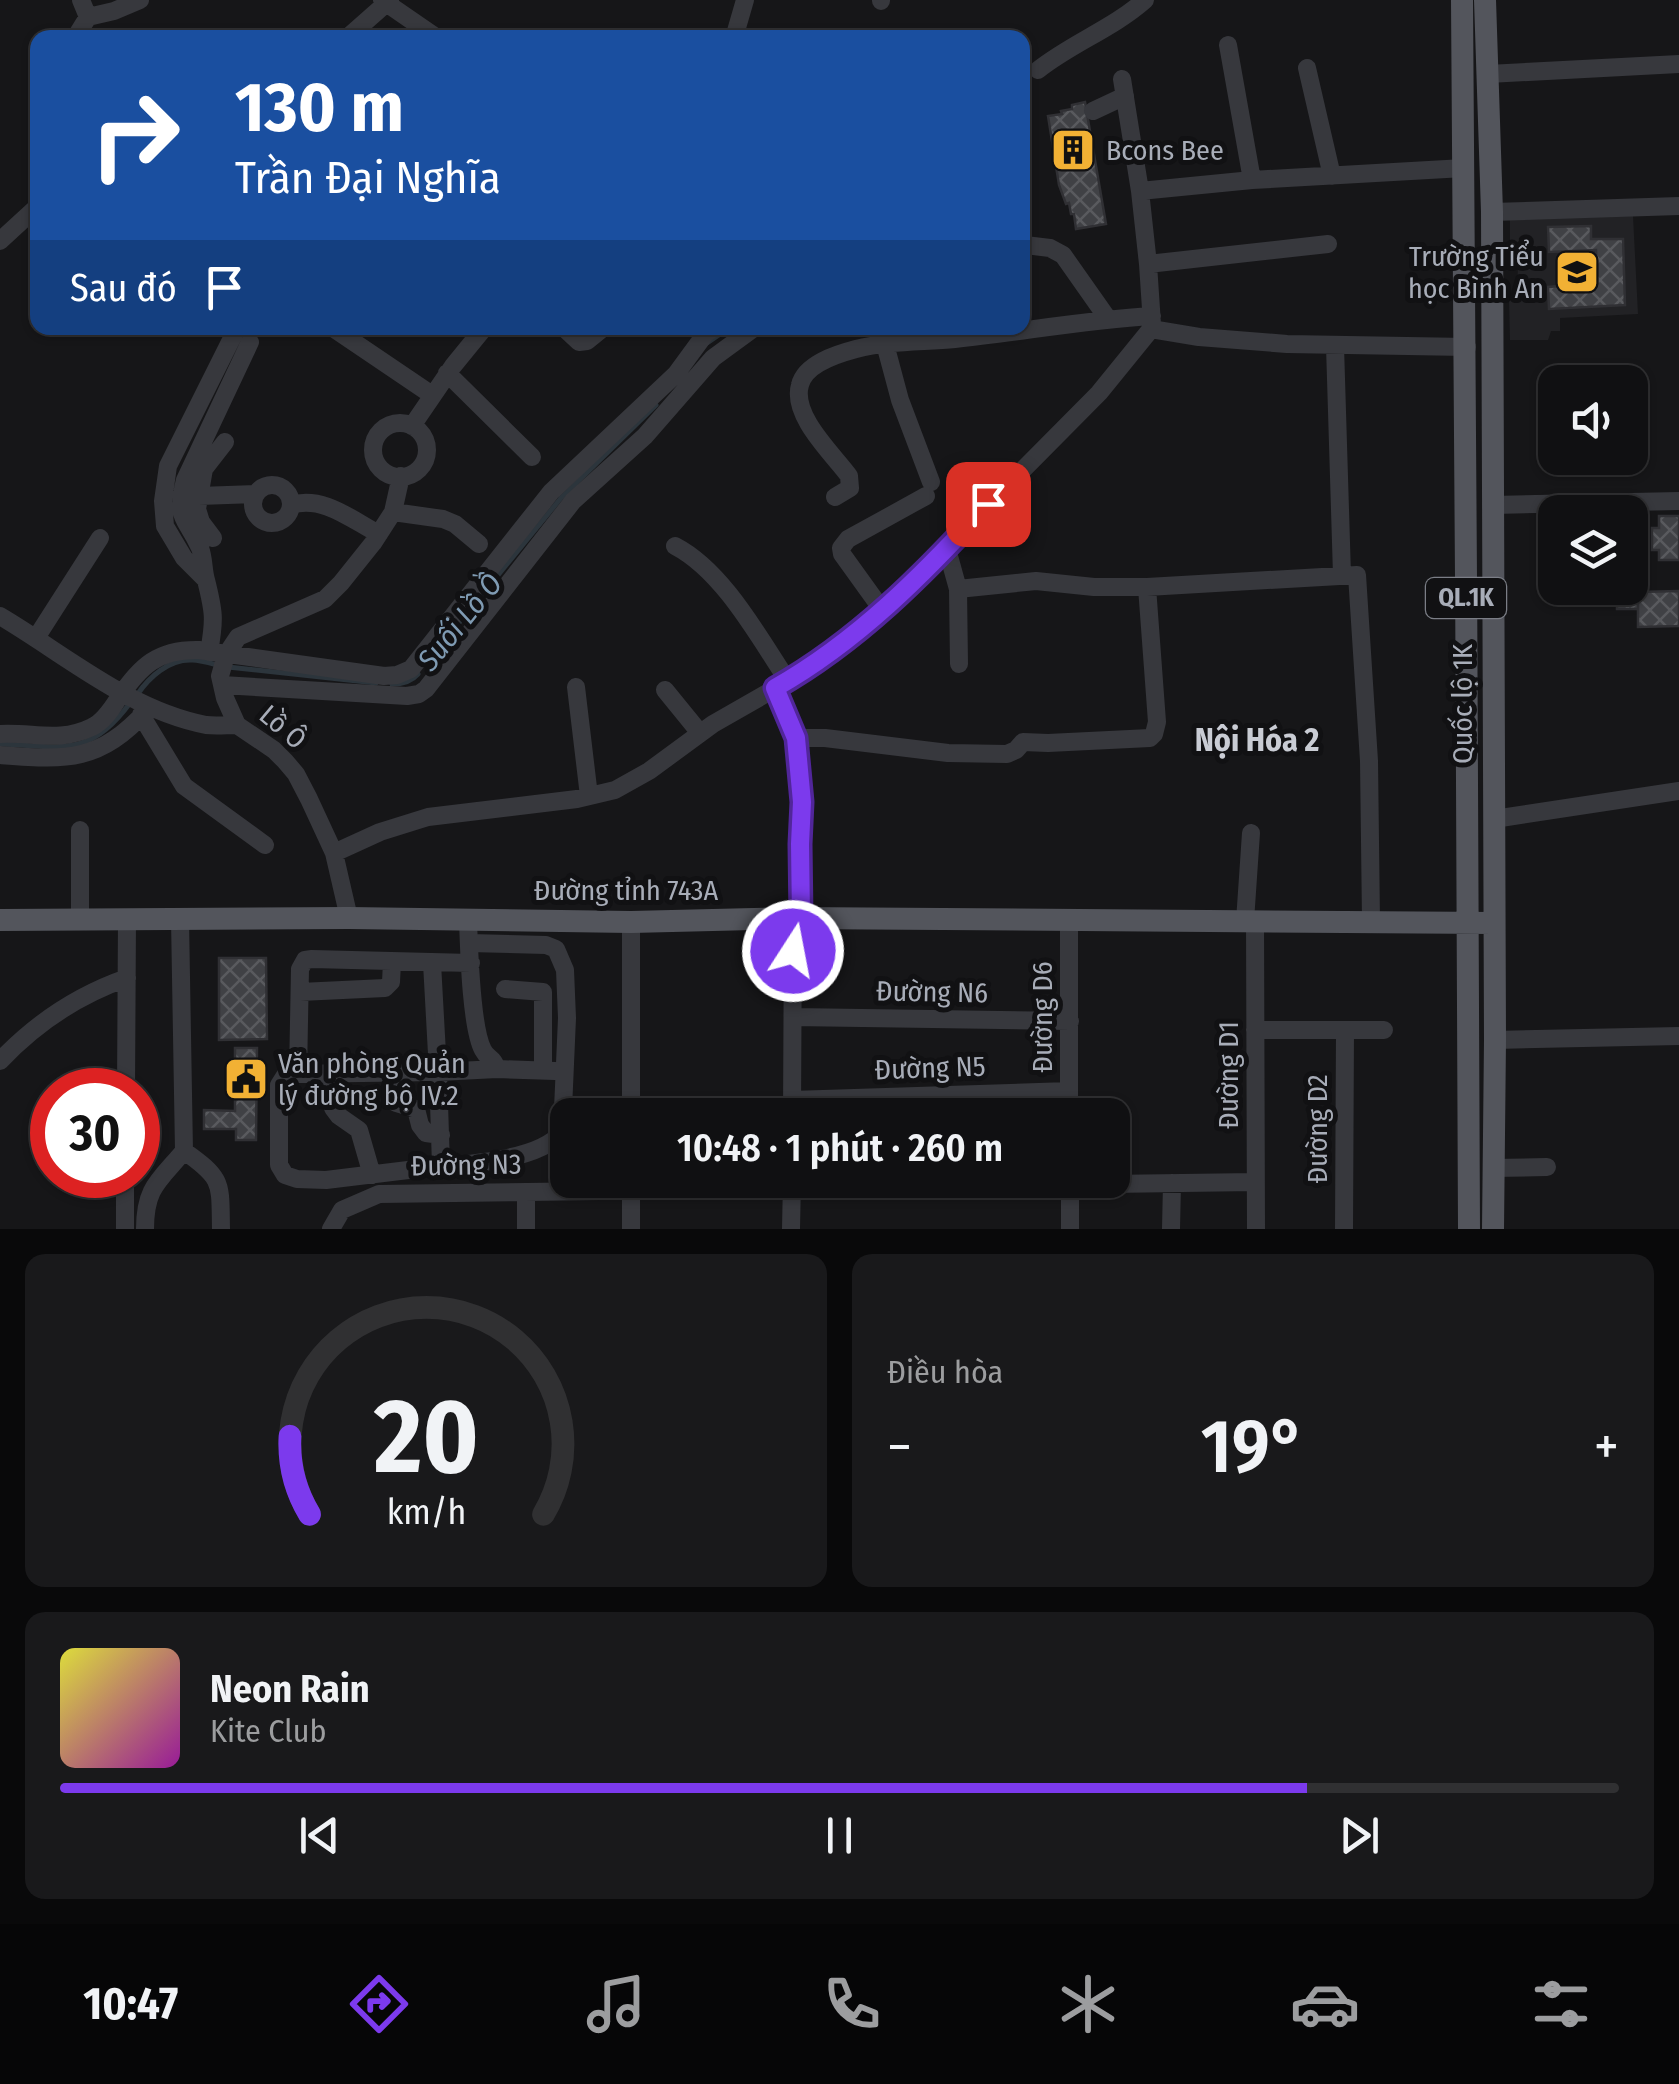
<!DOCTYPE html>
<html lang="vi">
<meta charset="utf-8">
<style>
:root{--surface:#101012;--page:#19191b;--text:#f1f3f6;--muted:#9c9d9f;--line:#303032;--accent:#7c3aed}
body{margin:0;font-family:"Fira Sans Condensed",sans-serif;background:var(--page);color:var(--text);height:100vh;display:flex;flex-direction:column;font-size:38px;white-space:nowrap}
*{box-sizing:border-box;margin:0}
p{font-size:32px;color:var(--muted)}
.icon{flex:none;width:55px;height:55px;fill:none;stroke:currentColor;stroke-width:2;stroke-linecap:round;stroke-linejoin:round}
.map{position:relative;height:1229px;overflow:hidden}
.panel{display:flex;flex-direction:column;gap:25px;padding:25px;background:#09090a;flex:1}
.panel>*{flex:none}
.hud{position:absolute;left:30px;top:30px;width:1000px;height:305px;border-radius:20px;box-shadow:0 2px 8px #0004,0 0 0 2px var(--line);background:#1a4fa0;color:#fff;overflow:hidden}
.buttons{position:absolute;left:1538px;top:365px;display:grid;gap:20px}
.buttons a{display:grid;place-items:center;width:110px;height:110px;border-radius:20px;background:var(--surface);box-shadow:0 2px 8px #0004,0 0 0 2px var(--line);font-size:50px}
.speed{position:absolute;left:30px;top:1068px;display:flex;gap:20px;font-size:50px;font-weight:700;text-align:center}
.speed>*{display:grid;place-content:center;width:130px;height:130px;border-radius:50%;background:var(--surface);box-shadow:0 2px 8px #0004,0 0 0 2px var(--line);line-height:1}
.speed .limit{border:15px solid #d22;background:#fff;color:#111}
.pin{position:absolute;display:grid;place-items:center;width:85px;height:85px;color:#fff;margin:-42px;border-radius:20px;box-shadow:0 5px 15px #0006}
.me{position:absolute;width:110px;margin:-55px;rotate:11deg;stroke-linejoin:round;filter:drop-shadow(0 0 8px #0008)}
.turn{display:flex;align-items:center;gap:35px;height:210px;padding:0 40px;font-size:45px}
.turn .icon{width:130px;height:130px;stroke-width:2.5}
.turn b{display:block;font-size:70px;line-height:85px}
.then{display:flex;align-items:center;height:95px;padding:0 40px;background:#0003;gap:20px;font-size:38px}
.big{font-size:75px;font-weight:600;line-height:1.1}
.panel .widget{flex:1;display:flex;flex-direction:column;justify-content:center;gap:15px;min-width:0;padding:0 35px;border-radius:20px;background:var(--page)}
.panel .dial{align-items:center;gap:0}
.dial svg{height:260px;overflow:visible;fill:none;stroke:var(--line);stroke-width:7;stroke-linecap:round;text-anchor:middle}
.dial text{fill:var(--text);stroke:none}
.song{display:flex;align-items:center;gap:30px}
.cover{width:120px;height:120px;border-radius:15px;background:linear-gradient(135deg,hsl(60 70% 55%),hsl(300 70% 35%))}
.played{height:10px;border-radius:5px;background:linear-gradient(90deg,var(--accent) 80%,var(--line) 80%)}
.keys{display:flex;justify-content:space-around;direction:ltr}
.heat{display:flex;justify-content:space-between;align-items:center;font-size:55px;direction:ltr}
.panel .tiles{flex:1;display:grid;gap:25px;grid-template-columns:1fr 1fr}
.widget:last-child{grid-column:span 2}
.trip{position:absolute;left:550px;top:1098px;width:580px;height:100px;border-radius:20px;background:var(--surface);box-shadow:0 2px 8px #0004,0 0 0 2px var(--line);font-weight:600;line-height:100px;text-align:center}
.dock{display:flex;height:160px;justify-content:space-around;align-items:center;background:#060607;color:var(--muted)}
.dock .icon{width:70px;height:70px}
.dock .selected{color:var(--accent)}
.dock b{font-size:45px;color:var(--text)}
.map>svg:first-child{display:block}
.built{fill:#222225}
.lines{fill:none;stroke-linecap:round;stroke-linejoin:round}
.stream{stroke:#2c353c;stroke-width:5}
.building{fill:url(#building-cross-hatch);stroke:#303034;stroke-width:2.5}
.minor{stroke:#37383d;stroke-width:18}
.major{stroke:#53555c;stroke-width:22}
.route-casing{stroke:#51269a;stroke-width:25}
.route{stroke:#7c3aed;stroke-width:18}
.labels{text-anchor:middle;dominant-baseline:central;stroke-width:10;stroke-linejoin:round;paint-order:stroke}
.shield{fill:#111113;stroke:#7b7e86;stroke-width:2.5}
.shield-label{font-size:25px;font-weight:bold;fill:#a8adb8}
.poi-label{font-size:28px;fill:#a8adb8;stroke:#111113;text-anchor:start}
.street-label{font-size:28px;fill:#a8adb8;stroke:#111113}
.water-label{font-size:30px;font-style:italic;fill:#7f9bb3;stroke:#111113}
.quarter-label{font-size:32px;font-weight:bold;fill:#c9ccd4;stroke:#111113}
</style>
<div class="map">
<svg width="1679" height="1229" viewBox="0 0 1679 1229">
<defs>
<pattern id="building-cross-hatch" width="8" height="8" patternUnits="userSpaceOnUse" patternTransform="scale(2.5)"><rect width="8" height="8" fill="#404145"/><path d="M0 0l8 8M0 8l8-8" fill="none" stroke="#595a5e"/></pattern>
</defs>
<rect width="100%" height="100%" fill="#161618"/>
<path class="built" d="M1633,216L1638,314L1560,318V331H1551L1548,340H1510L1509,299L1517,291L1518,266L1510,259V219Z"/>
<g class="lines">
<path class="stream" d="M707,343L729,328
M440,646L561,498L656,405
M228,667L376,683
M392,684C402,684 411,682 418,674
M137,695C149,677 169,659 192,660C200,660 210,663 217,665
M0,744C61,746 89,759 130,703"/>
</g>
<path class="building" d="M1085,102L1106,224L1076,229L1074,214H1071L1069,203L1066,204L1059,185L1048,116L1062,114L1061,111L1072,109V105Z
M1591,226V239H1623L1625,305L1549,309L1548,287L1597,283L1596,250L1549,252L1548,227Z
M1659,516H1679V560H1659V550H1652V528H1659Z
M1630,584H1638V609H1617V588H1630Z
M1679,591V626L1638,627V592Z
M219,958H266L267,1039L219,1040Z
M235,1048H257L256,1140H236V1129H204V1110L235,1111Z"/>
<g class="lines">
<path class="minor" d="M81,0L88,17L114,11L140,0
M382,0L437,38
M881,0V1
M75,38L88,17
M347,38L390,0
M734,38L745,0
M1228,45L1252,180
M1307,68L1332,176
M1038,70C1072,43 1112,29 1145,0
M1488,74L1679,64
M1122,79L1140,191L1148,264L1152,324
M1093,111L1125,96
M1140,191L1252,180L1464,168
M1492,212L1679,206
M0,241L38,206
M1025,245L1050,248L1063,255L1108,319
M1148,264L1328,244
M333,328L432,395
M564,328L579,342L587,341L603,328
M1151,329L1199,337L1287,344L1467,347
M885,344L900,400L931,482
M1335,346L1342,575
M447,373L532,457
M373 450a27 27 0 1 1 54 0a27 27 0 1 1-54 0Z
M412,426L453,366L484,328
M253 504a19 19 0 1 1 38 0a19 19 0 1 1-38 0Z
M199,496L256,494
M835,497L850,488L849,476C834,455 791,416 800,385C805,364 837,354 856,349C887,341 922,342 955,339C1021,332 1086,320 1152,316
M291,505C323,495 352,520 379,534
M1493,505L1679,501
M393,512L443,519L455,524L479,544
M213,538L201,522L197,509L204,469L225,442
M675,546C723,571 758,636 788,681
M947,549L958,589L1036,581L1094,587H1147L1357,575L1369,761L1371,921
M206,580L184,558L165,526L163,501L168,466L237,328
M958,589L959,664
M883,611L842,554L841,548L848,539L926,496
M0,616C66,655 129,710 206,725C216,726 227,725 237,725
M36,638L100,538
M209,652C215,619 214,612 206,580C203,570 204,558 200,548C185,515 175,521 185,480L250,342
M222,685L407,696L419,694L426,689L573,501L645,436L713,358L754,328
M576,687L589,796
M775,688L796,738L800,773L801,918
M665,690L700,733
M141,715L184,786L265,845
M0,734C34,732 59,743 92,727C103,722 111,710 118,699C140,666 158,649 199,650L384,676L397,675L411,669L551,492L676,374L706,333L715,328
M796,738H825L948,753L1007,754L1016,750L1023,742L1048,743L1150,738L1154,734L1157,722L1147,587
M0,755C67,760 99,763 147,710
M1494,819L1679,791
M334,853L380,832L428,817L577,799L615,790L649,771L713,724L788,681L874,620L1099,393L1151,329
M349,918L334,853L309,799L296,774L285,761L274,750L237,725L225,698L220,676L226,655L238,637L325,599L341,583L373,543L393,512L401,476
M80,919V830
M468,920C469,948 471,1028 483,1050C488,1060 493,1056 497,1069L438,1072L441,1166C474,1164 541,1159 562,1132L567,1018L565,970L556,949L546,945L469,943
M1245,921L1251,833
M1255,921L1256,1229
M631,922V1115
M432,963L438,1072L286,1074L279,1085V1165L285,1175L297,1179L326,1180L441,1166
M505,989L543,992V1071
M300,992L385,988L391,982L392,962
M793,1017L1070,1021
M1255,1030H1384
M1495,1040L1679,1036
M0,1061C35,1024 78,995 127,978
M497,1069L555,1071
M390,1073L392,1096L396,1103L416,1109L420,1125L426,1133L441,1135
M298,1074L300,969L305,960L312,959L471,963
M330,1074L333,1108L339,1116L359,1130L372,1175
M126,1090L127,919
M792,1100L1069,1091
M792,1115L793,918
M1069,1115V920
M184,1151C224,1179 220,1183 221,1229
M1492,1168L1547,1167
M631,1180V1229
M1070,1180V1229
M526,1192V1229
M125,1229V1175
M145,1229C145,1187 159,1181 184,1151L180,919
M331,1229L342,1210L379,1194L1255,1182
M791,1229L792,1180
M1171,1229L1172,1183
M1344,1229L1345,1030"/>
<path class="major" d="M1462,0C1467,410 1466,819 1469,1229
M1485,0L1492,212L1495,1040L1493,1229
M0,920L349,918L631,922L793,918L1493,923"/>
</g>
<g class="lines">
<defs>
<path id="route" d="M793,951V918H801L800,844L802,802L796,738L775,688C858,641 924,574 988,504"/>
</defs>
<use href="#route" class="route-casing"/>
<use href="#route" class="route"/>
</g>
<defs>
<symbol id="building-square" viewBox="-11 -11 22 22"><rect x="-9" y="-9" width="18" height="18" rx="4" fill="#f2b134" stroke="#111113"/><path d="M-4-6H4V6H1V3H-1V6H-4ZM-2.5-4.3h1.7v1.8h-1.7ZM.8-4.3h1.7v1.8H.8ZM-2.5-1h1.7V.8h-1.7ZM.8-1h1.7V.8H.8Z" fill="#111"/></symbol>
<symbol id="school-square" viewBox="-11 -11 22 22"><rect x="-9" y="-9" width="18" height="18" rx="4" fill="#f2b134" stroke="#111113"/><path d="M0-5L7-2L0 1L-7-2ZM-4 1L0 2.5L4 1V4Q0 6-4 4Z" fill="#111"/></symbol>
<symbol id="civic-square" viewBox="-11 -11 22 22"><rect x="-9" y="-9" width="18" height="18" rx="4" fill="#f2b134" stroke="#111113"/><path d="M-.6-6.5H3V-4.5H.6V-3L4-1V1h2V6H-6V1h2V-1L-.6-3ZM-1.2 2.5V6h2.4V2.5Z" fill="#111"/></symbol>
</defs>
<g fill-rule="evenodd">
<use href="#building-square" x="1048" y="125" width="50" height="50"/>
<use href="#school-square" x="1552" y="247" width="50" height="50"/>
<use href="#civic-square" x="221" y="1054" width="50" height="50"/>
</g>
<g class="labels">
<rect class="shield" x="1426" y="578" width="80" height="40" rx="8"/>
<g class="shield-label">
<text x="1466" y="598">QL.1K</text>
</g>
<g class="poi-label">
<text x="1106" y="150">Bcons Bee</text>
<text x="1544" y="256" text-anchor="end">Trường Tiểu<tspan x="1544" dy="32">học Bình An</tspan></text>
<text x="278" y="1063">Văn phòng Quản<tspan x="278" dy="32">lý đường bộ IV.2</tspan></text>
</g>
<g class="street-label">
<text transform="translate(1462 704) rotate(-90)">Quốc lộ 1K</text>
<text transform="translate(283 727) rotate(40)">Lồ Ô</text>
<text x="626" y="890">Đường tỉnh 743A</text>
<text transform="translate(932 992) rotate(1)">Đường N6</text>
<text transform="translate(1042 1017) rotate(-90)">Đường D6</text>
<text transform="translate(930 1068) rotate(-2)">Đường N5</text>
<text transform="translate(1228 1075) rotate(-90)">Đường D1</text>
<text transform="translate(1317 1129) rotate(-90)">Đường D2</text>
<text transform="translate(466 1165) rotate(-1)">Đường N3</text>
</g>
<g class="water-label">
<text transform="translate(460 622) rotate(-51)">Suối Lồ Ồ</text>
</g>
<g class="quarter-label">
<text x="1257" y="740">Nội Hóa 2</text>
</g>
</g>
</svg>
<div class="buttons">
<a><svg class="icon" aria-label="sound" viewBox="0 0 24 24"><path d="M4 9h4l5-4v14l-5-4H4zM17 9q2 3 0 6"/></svg></a>
<a><svg class="icon" aria-label="layers" viewBox="0 0 24 24"><path d="M12 4l9 5-9 5-9-5zM3 14l9 5 9-5"/></svg></a>
</div>
<div class="speed"><div class="limit">30</div></div>
<div class="pin" style="left:988px;top:504px;background:#d93025"><svg class="icon" aria-label="arrive" viewBox="0 0 24 24"><path d="M6 21V4h12l-3 4 3 4H6"/></svg></div>
<svg class="me" style="left:793px;top:951px" viewBox="-20 -20 40 40"><circle r="17" fill="#7c3aed" stroke="#fff" stroke-width="3"/><path d="M0-11L8 9 0 5-8 9z" fill="#fff"/></svg>
<div class="trip">10:48 · 1 phút · 260 m</div>
<div class="hud">
<div class="turn"><svg class="icon" aria-label="right" viewBox="0 0 24 24"><path d="M7 20v-9h11M14 6l5 5-5 5"/></svg><div><b>130 m</b>Trần Đại Nghĩa</div></div>
<div class="then">Sau đó<svg class="icon" aria-label="arrive" viewBox="0 0 24 24"><path d="M6 21V4h12l-3 4 3 4H6"/></svg></div>
</div>
</div>
<section class="panel">
<div class="tiles">
<div class="widget dial"><svg viewBox="0 0 100 80">
<path d="M14 69A42 42 0 1 1 86 69"/>
<path d="M14 69A42 42 0 0 1 8 45" stroke="#7c3aed"/>
<text x="50" y="56" font-size="32" font-weight="700">20</text>
<text x="50" y="72" font-size="11">km/h</text>
</svg></div>
<div class="widget"><p>Điều hòa</p>
<div class="heat"><a>−</a><b class="big">19°</b><a>+</a></div>
</div>
<div class="widget">
<div class="song"><i class="cover"></i><div><b>Neon Rain</b><p>Kite Club</p></div></div>
<div class="played"></div>
<div class="keys"><svg class="icon" aria-label="previous" viewBox="0 0 24 24"><path d="M18 5L8 12l10 7zM5 5v14"/></svg><svg class="icon" aria-label="pause" viewBox="0 0 24 24"><path d="M8 5v14M16 5v14"/></svg><svg class="icon" aria-label="next" viewBox="0 0 24 24"><path d="M6 5l10 7-10 7zM19 5v14"/></svg></div>
</div>
</div>
</section>
<nav class="dock">
<b>10:47</b>
<svg class="icon selected" aria-label="directions" viewBox="0 0 24 24"><path d="M12 3l9 9-9 9-9-9zM9 14v-3h6M13 9l2 2-2 2"/></svg>
<svg class="icon" aria-label="music" viewBox="0 0 24 24"><path d="M9 18V5l10-2v13"/><circle cx="6" cy="18" r="3"/><circle cx="16" cy="16" r="3"/></svg>
<svg class="icon" aria-label="phone" viewBox="0 0 24 24"><path d="M5 4h4l2 5-3 2q2 4 5 5l2-3 5 2v4C11 20 4 13 5 4z"/></svg>
<svg class="icon" aria-label="climate" viewBox="0 0 24 24"><path d="M12 3v18M4 7l16 10M4 17L20 7"/></svg>
<svg class="icon" aria-label="car" viewBox="0 0 24 24"><path d="M5 17H2v-5l4-1 3-4h7l3 4 3 1v5h-3M9 17h6M6 11h13"/><circle cx="7" cy="17" r="2"/><circle cx="17" cy="17" r="2"/></svg>
<svg class="icon" aria-label="filters" viewBox="0 0 24 24"><path d="M4 7h16M4 17h16"/><circle cx="9" cy="7" r="2"/><circle cx="15" cy="17" r="2"/></svg>
</nav>
